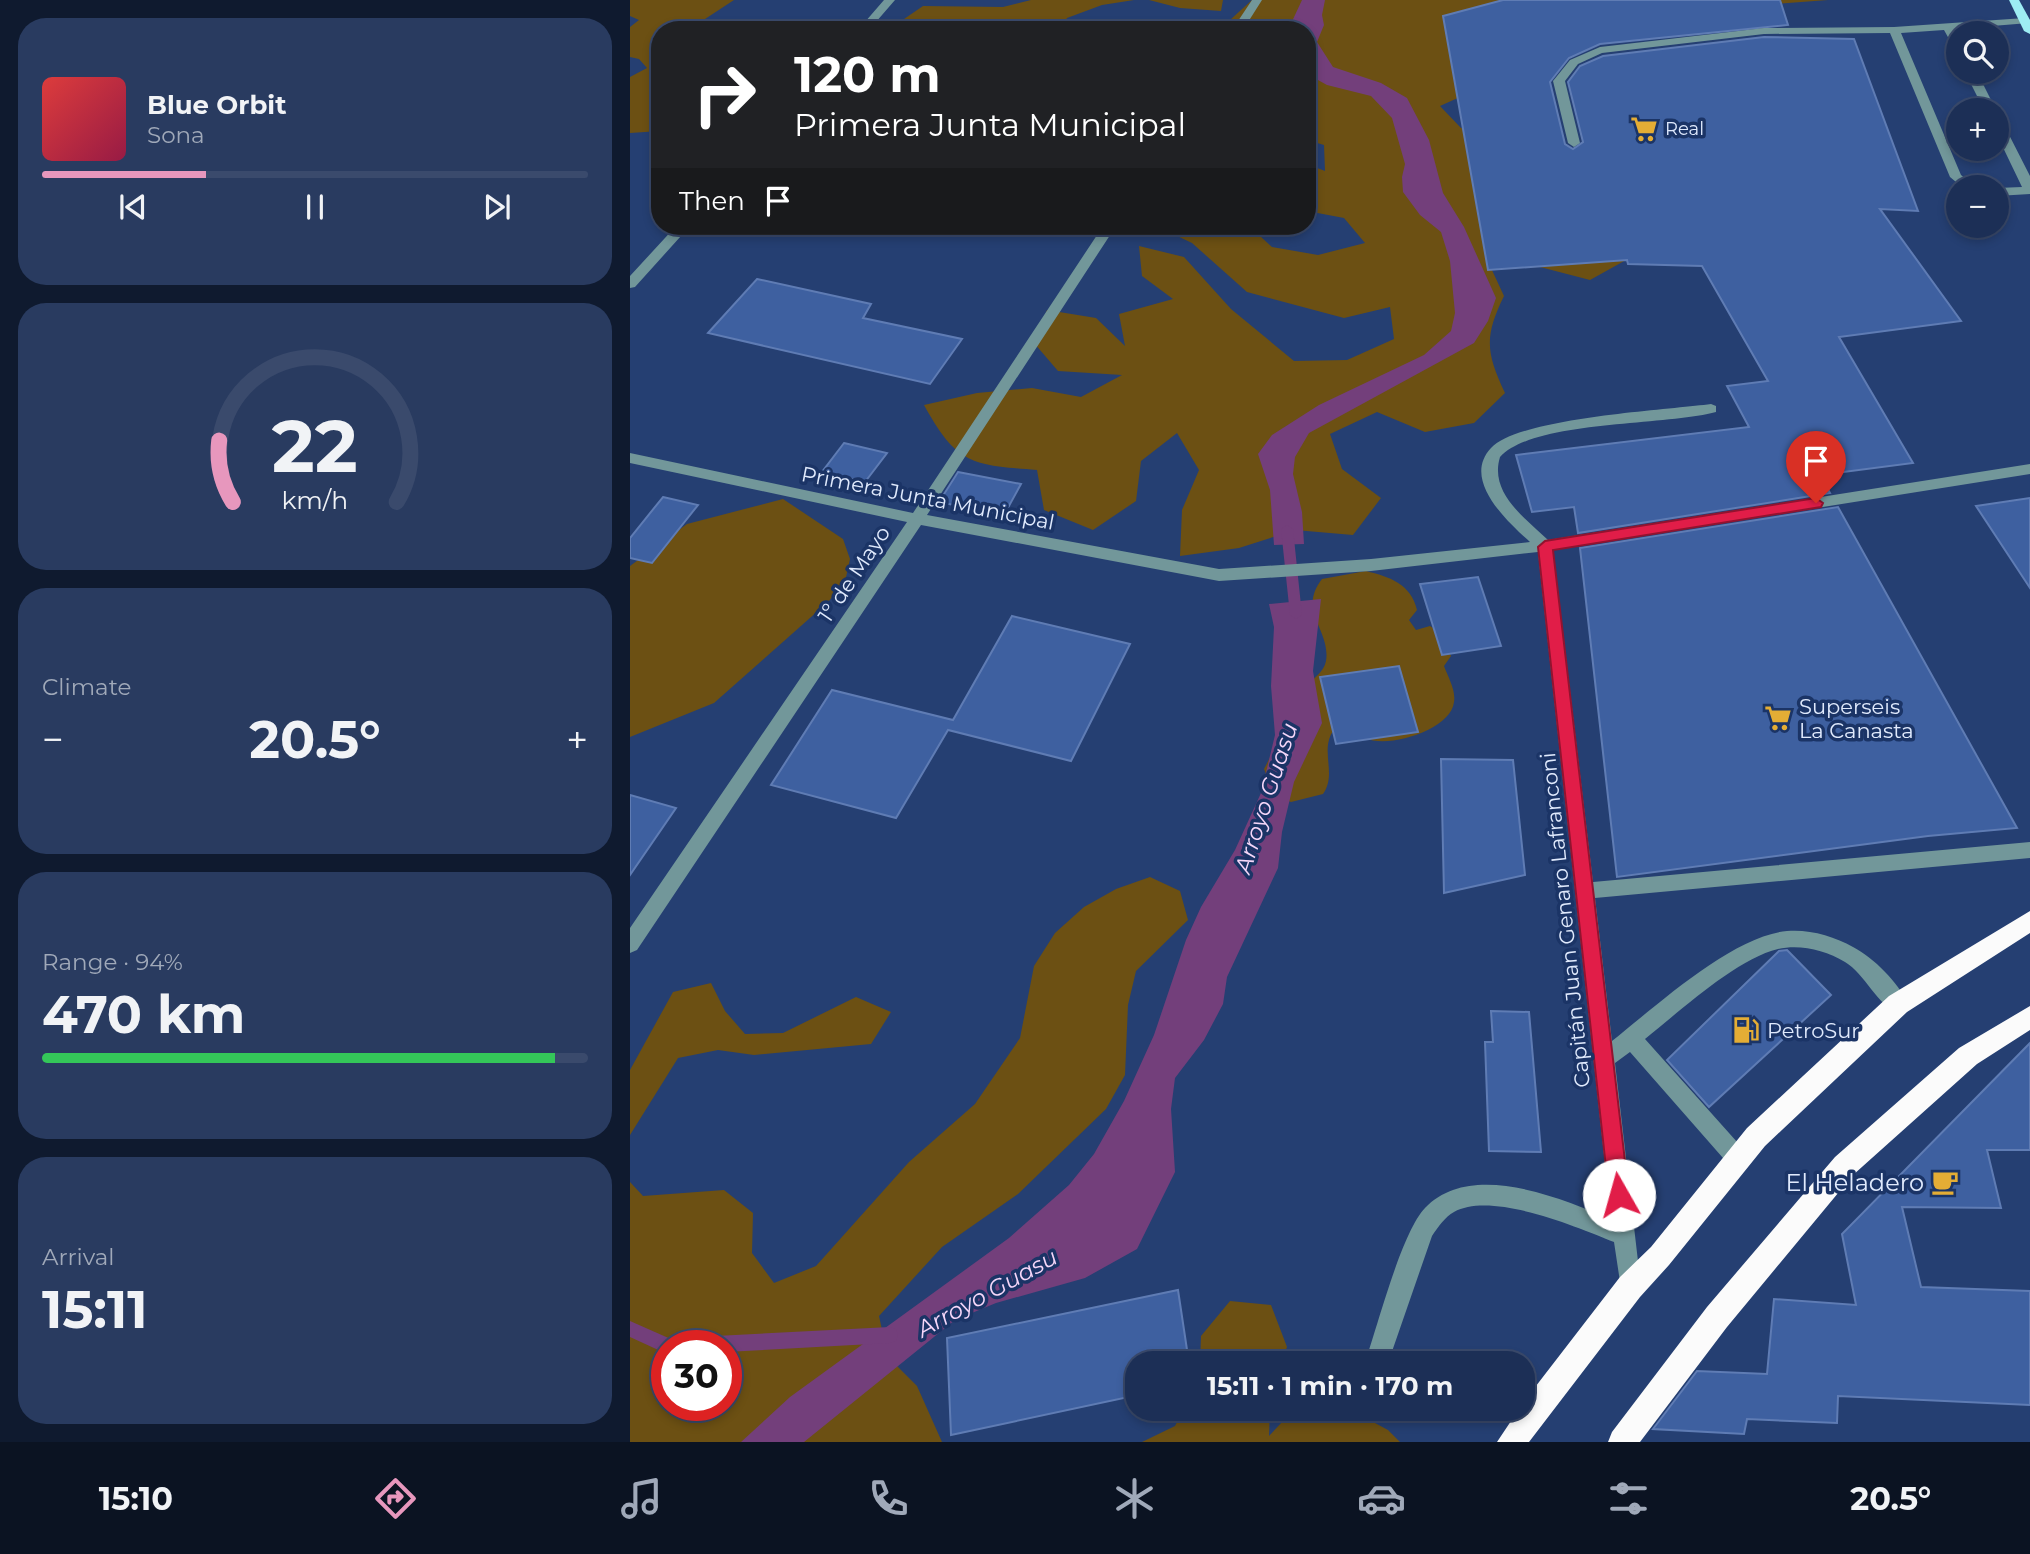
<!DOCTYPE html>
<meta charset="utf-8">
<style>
:root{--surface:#1c2f56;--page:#293b60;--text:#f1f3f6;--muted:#a0a9b9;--line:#3a4a6c;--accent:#e797bd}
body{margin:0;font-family:Montserrat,sans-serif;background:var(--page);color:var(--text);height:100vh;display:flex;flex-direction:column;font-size:26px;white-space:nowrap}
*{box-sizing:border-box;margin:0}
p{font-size:23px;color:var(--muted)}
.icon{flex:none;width:38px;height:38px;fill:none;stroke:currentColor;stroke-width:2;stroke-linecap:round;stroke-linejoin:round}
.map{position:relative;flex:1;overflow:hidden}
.side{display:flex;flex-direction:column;gap:18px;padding:18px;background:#0f1a2f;width:630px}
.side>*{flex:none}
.banner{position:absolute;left:21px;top:21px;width:665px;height:214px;border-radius:28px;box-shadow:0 4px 10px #0003,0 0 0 2px var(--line);background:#202124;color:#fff;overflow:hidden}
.buttons{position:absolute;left:1316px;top:21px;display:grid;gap:14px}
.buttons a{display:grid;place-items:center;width:63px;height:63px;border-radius:50%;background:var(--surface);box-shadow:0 4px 10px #0003,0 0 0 2px var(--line);font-size:35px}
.speed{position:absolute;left:21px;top:1330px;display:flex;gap:14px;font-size:35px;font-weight:700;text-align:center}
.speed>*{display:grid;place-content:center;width:91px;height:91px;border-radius:50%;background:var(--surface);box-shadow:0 4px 10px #0003,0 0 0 2px var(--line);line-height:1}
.speed .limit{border:10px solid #d22;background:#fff;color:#111}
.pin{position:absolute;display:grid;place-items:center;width:60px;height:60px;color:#fff;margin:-72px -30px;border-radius:50% 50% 50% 0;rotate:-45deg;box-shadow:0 0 7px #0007}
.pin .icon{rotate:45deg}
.me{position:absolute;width:77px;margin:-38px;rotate:353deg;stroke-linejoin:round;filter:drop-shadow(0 0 5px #0008)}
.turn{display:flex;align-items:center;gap:24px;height:147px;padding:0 28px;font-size:32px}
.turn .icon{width:91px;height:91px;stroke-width:2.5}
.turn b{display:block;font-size:49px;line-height:60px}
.then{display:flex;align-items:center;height:66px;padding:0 28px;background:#0003;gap:14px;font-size:26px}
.big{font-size:52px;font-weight:700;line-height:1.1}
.side .card{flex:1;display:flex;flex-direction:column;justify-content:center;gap:10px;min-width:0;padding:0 24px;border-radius:28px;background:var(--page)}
.side .dial{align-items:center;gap:0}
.dial svg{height:182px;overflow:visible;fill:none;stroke:var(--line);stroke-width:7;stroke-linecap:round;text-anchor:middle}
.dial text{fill:var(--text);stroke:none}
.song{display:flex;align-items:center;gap:21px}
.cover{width:84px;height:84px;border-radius:10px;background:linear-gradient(135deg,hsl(0 70% 55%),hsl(340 70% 35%))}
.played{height:7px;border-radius:4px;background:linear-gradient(90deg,var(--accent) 30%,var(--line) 30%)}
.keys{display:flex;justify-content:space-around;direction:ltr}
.heat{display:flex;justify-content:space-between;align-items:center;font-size:38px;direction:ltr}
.charge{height:10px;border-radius:5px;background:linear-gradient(90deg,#34c759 94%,var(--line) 0)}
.trip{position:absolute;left:495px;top:1351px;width:410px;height:70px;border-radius:28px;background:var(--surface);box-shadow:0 4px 10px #0003,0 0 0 2px var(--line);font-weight:700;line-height:70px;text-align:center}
.dock{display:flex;height:112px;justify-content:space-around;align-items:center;background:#0b1322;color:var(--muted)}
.dock .icon{width:49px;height:49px}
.dock .current{color:var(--accent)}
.dock b{font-size:32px;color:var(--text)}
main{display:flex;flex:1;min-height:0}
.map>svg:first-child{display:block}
.green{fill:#6c5013;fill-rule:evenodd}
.water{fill:#733f7b}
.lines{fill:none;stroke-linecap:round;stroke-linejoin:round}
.stream{fill:#733f7b;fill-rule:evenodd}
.building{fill:#3e60a0;stroke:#5f7cb4;stroke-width:2}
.minor{fill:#72979a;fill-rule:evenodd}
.major{fill:#9dedf3;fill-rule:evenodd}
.highway{fill:#fbfbfb;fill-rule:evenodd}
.route{fill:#e11d48;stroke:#92132f;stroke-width:2}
.labels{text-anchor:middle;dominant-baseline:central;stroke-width:7;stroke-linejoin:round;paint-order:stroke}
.far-poi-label{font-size:18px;fill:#e0eafd;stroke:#1b3466;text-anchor:start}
.street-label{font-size:21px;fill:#e0eafd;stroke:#1b3466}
.poi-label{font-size:21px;fill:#e0eafd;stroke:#1b3466;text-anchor:start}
.water-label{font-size:23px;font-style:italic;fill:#f6d7f9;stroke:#1b3466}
.near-poi-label{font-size:24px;fill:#e0eafd;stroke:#1b3466;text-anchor:end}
</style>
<main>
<section class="side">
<div class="card">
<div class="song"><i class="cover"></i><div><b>Blue Orbit</b><p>Sona</p></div></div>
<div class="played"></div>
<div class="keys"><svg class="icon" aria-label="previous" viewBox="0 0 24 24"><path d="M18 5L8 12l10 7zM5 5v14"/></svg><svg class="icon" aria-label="pause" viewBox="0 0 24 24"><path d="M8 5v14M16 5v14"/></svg><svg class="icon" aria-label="next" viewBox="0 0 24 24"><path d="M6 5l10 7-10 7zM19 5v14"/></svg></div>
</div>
<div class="card dial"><svg viewBox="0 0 100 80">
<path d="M14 69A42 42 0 1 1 86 69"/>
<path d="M14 69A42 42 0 0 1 8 42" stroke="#e797bd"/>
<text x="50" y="56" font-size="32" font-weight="700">22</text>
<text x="50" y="72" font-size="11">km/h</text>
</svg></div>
<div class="card"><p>Climate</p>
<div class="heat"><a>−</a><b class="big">20.5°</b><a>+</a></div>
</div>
<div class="card"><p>Range · 94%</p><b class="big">470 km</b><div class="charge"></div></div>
<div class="card"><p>Arrival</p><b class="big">15:11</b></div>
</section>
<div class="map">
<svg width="1400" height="1442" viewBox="0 0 1400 1442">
<rect width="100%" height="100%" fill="#253f72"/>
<path class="green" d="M0,0H104L72,21L65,30H30V131L0,133V77L17,68L9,59L0,57V27L9,20L0,16Z
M401,0H504L472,5L437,18L431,30H258L293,6L373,7Z
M519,0H593L591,11L550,8Z
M622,0H1198L1014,14L810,106L831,128L875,131L989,231L996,260L960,280L910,267L861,268L874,296C854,337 856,352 875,393L844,423L795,432L747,412L700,434L712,469L751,498L723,535L665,530L609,548L550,556L552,510L569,470L547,433L511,461L506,501L463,530L414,510L407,470C342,465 327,465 294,405L347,393L402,388L451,397L492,375L428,371L404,343L417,310L466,318L495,346L489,314L543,299L512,276L509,246L554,257L601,309L664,361L717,360L764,339L760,307L714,318L617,292L562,243L526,226H619L642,247L688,255L735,243L714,218L677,211V164L695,171L694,145L677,140V30H589Z
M153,499L213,539L220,559L215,582L198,602L84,703L0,737V566L57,524Z
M736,571C760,577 781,584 787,610L779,620L786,630L800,626L812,634L821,656L814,666C818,677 826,690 824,702C821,730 758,749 735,738C728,734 720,726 714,720C682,743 710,770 693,794L661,802L645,796L634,769C648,743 659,710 677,686C683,678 694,672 696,661C701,630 667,611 692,579Z
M520,877L550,891L558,920L506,971L498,1005L495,1075L476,1109L388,1194L312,1247L249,1316L258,1357L287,1386L312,1442H0V1182L13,1196L94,1190L123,1213L122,1253L144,1283L186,1266L279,1162L345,1104L390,1038L404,966L425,933L454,907L486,889ZM37,1346H96V1405H37Z
M81,983L95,1011L115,1034L153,1033L226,997L261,1012L241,1044L124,1055L88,1050L48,1058L0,1135V1070L43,992Z
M600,1301L641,1305L657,1347L651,1363H570L571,1336Z
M554,1409H640L639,1436L664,1409H719L758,1430L770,1442H512L545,1426Z"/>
<path class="water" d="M672,0H695L692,15L694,25L687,42L703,67L751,83L777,98L799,140L813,193L834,227L866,298L858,321L844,343L679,433L665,457L663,474L672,512L674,544L644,545L640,490L628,454L642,435L689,405L794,355L821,331L825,313L820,261L811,232L790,215L773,192L772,177L775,164L762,118L741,96L697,85L677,74V30H658Z
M691,599L683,671L692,723L664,782L652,832L648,868L597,977L593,1004L574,1040L545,1078L541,1109L545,1172L507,1249L455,1278L366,1303L325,1320L174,1442H111L160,1397L379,1238L439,1185L464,1154L494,1101L524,1035L556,940L571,907L605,850L631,793L645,735L641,686L644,627L639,604Z"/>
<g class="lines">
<path class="stream" d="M657,525L663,529L672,615L666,619L660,615L651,529Z
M0,1321L43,1340L47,1338L260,1327L266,1329L268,1335L266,1341L260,1343L96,1352V1346H37V1354L0,1337Z"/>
</g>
<path class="building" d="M873,0H1150L1158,25L970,44L939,58L920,82L935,144L943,149L953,142L938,82L950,66L973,56L1134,37L1224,39L1288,211L1250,209L1331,321L1209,337L1283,463L1190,475L1200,493L948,533L944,507L902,512L886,455L1119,427L1097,386L1138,381L1072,266L998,264L997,260L858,270L813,16Z
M127,279L241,304L233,318L332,339L300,384L78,333Z
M214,443L257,453L235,482L192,472Z
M328,472L391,484L374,515L309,502Z
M33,497L68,505L22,563L0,558V538Z
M1400,498V588L1346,506Z
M1208,507L1387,828L1298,836L987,877L950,548Z
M848,577L871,646L812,655L790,584Z
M382,616L500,644L441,761L318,730L266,818L141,785L202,690L323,720Z
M769,666L788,732L706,744L690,677Z
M811,759L883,760L895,875L814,893Z
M0,795L46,808L0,875Z
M1157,950L1201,995L1079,1107L1037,1060L1149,951Z
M861,1011L899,1012L911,1152L859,1151L855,1042H863Z
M1400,1043V1150H1357L1371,1208L1272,1207L1291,1287L1400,1291V1405L1208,1396L1207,1423L1117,1419L1114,1434L1023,1429L1067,1371L1137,1374L1144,1299L1226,1305L1212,1234Z
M548,1290L559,1363H508V1395L321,1435L317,1338Z"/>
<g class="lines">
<path class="minor" d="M254,0H265L239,30H228Z
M622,0H632L613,30H602Z
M1395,18L1400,20L1399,23L1325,29L1328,35V49L1324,48L1314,30L1271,33L1331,175L1346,187H1332L1320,177L1260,33L1134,34L972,53L948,64L935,81L950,143L944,147L938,143L923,81L940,60L970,47L1134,28L1264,27Z
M1335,72H1347L1366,110H1354Z
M1367,119L1373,123L1400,176V194L1367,196V188L1392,187L1367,135Z
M46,226H60L5,287L0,288V276Z
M473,226H486L297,515L589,569L741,559L900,542C878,522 831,480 861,448C888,418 1036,410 1081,404L1086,406V412C1035,426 904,420 870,457C859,493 895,518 918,540L1400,464V474L923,550L963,882L1400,842V858L965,898L982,1041C1025,1007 1102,936 1157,931C1179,929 1204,936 1223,947C1244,958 1268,982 1278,1004L1275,1010L1268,1013C1248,1006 1235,974 1215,962C1195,950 1170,944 1148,949C1106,959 1049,1012 1015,1039L1116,1152L1119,1159L1116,1166L1108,1169L1100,1166L1000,1052L985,1063L1011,1287L1008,1295L1000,1298L992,1295L984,1242C947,1227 862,1191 824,1212C815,1217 808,1227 802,1236L758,1363H740L737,1356C749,1321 772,1232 795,1208C841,1160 930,1198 981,1219L908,552L741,571L589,581L291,525L7,950L0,953V928L277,522L0,463V453L283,513Z"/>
<path class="major" d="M1379,0H1389L1400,20V34L1394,31Z"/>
<path class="highway" d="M1400,911V933L1277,1012L1135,1146L1039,1265L1010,1297L899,1442H867L889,1409H892V1404L990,1277L1021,1247L1117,1128L1259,996Z
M1400,1006V1030L1347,1064L1223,1175L1097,1327L1010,1442H978L982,1432L1077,1307L1205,1157L1329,1048Z"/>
</g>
<path class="route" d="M1186,498L1193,503L1191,507L923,550L999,1195L996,1202L989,1205L982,1202L979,1195L908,547L915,541Z"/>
<defs>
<symbol id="supermarket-bare" viewBox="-9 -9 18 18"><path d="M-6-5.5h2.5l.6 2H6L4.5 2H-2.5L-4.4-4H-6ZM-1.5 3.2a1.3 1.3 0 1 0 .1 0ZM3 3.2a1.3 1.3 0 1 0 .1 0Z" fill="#e4ad35" stroke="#1b3466" stroke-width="2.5" paint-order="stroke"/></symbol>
<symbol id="fuel-bare" viewBox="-9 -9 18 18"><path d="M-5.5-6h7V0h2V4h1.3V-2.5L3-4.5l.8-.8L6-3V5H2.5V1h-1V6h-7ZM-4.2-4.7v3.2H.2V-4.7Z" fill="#e4ad35" stroke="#1b3466" stroke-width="2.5" paint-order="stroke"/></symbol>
<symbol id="cafe-bare" viewBox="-9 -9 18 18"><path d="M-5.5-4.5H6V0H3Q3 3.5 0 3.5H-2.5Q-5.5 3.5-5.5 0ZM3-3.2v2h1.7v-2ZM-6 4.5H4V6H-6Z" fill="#e4ad35" stroke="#1b3466" stroke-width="2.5" paint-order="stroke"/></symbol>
</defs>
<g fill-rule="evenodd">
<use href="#supermarket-bare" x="995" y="110" width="38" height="38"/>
<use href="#supermarket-bare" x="1129" y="699" width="38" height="38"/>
<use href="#fuel-bare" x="1097" y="1011" width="38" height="38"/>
<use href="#cafe-bare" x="1296" y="1163" width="38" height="38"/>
</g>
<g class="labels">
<g class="far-poi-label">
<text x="1035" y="129">Real</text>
</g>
<g class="street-label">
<text transform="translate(298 498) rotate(11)">Primera Junta Municipal</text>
<text transform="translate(224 574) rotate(-56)">1º de Mayo</text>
<text transform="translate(935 920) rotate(-96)">Capitán Juan Genaro Lafranconi</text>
</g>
<g class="poi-label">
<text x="1169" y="706">Superseis<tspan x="1169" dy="24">La Canasta</tspan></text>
<text x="1137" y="1030">PetroSur</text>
</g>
<g class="water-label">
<text transform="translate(636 798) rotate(-72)">Arroyo Guasu</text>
<text transform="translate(357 1293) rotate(-29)">Arroyo Guasu</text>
</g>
<g class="near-poi-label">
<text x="1294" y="1182">El Heladero</text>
</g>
</g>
</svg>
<div class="buttons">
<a><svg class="icon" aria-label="search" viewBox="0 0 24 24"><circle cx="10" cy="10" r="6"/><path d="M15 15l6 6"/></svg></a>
<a>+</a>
<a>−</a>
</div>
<div class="speed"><div class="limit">30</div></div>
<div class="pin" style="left:1186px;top:503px;background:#d93025"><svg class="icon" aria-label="arrive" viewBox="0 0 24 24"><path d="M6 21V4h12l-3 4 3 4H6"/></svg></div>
<svg class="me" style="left:989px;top:1195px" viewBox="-20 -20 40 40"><circle r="19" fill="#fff"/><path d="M0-13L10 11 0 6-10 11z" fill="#e11d48"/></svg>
<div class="trip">15:11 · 1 min · 170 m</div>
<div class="banner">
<div class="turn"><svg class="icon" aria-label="right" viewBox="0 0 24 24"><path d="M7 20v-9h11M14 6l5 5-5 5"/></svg><div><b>120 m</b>Primera Junta Municipal</div></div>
<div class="then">Then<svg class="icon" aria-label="arrive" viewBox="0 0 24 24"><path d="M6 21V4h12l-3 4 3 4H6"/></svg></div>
</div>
</div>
</main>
<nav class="dock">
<b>15:10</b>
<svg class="icon current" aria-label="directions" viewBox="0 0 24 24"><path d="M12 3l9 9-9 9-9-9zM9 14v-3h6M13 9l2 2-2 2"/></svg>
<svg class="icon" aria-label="music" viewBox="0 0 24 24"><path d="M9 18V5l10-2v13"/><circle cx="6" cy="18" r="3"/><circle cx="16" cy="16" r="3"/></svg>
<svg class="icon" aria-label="phone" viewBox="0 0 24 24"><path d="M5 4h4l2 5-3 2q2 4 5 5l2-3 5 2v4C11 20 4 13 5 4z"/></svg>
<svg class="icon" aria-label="climate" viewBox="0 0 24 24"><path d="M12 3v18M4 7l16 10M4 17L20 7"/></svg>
<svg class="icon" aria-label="car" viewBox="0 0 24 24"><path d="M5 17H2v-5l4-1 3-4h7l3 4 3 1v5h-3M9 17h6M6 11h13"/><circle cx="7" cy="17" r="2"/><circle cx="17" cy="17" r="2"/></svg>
<svg class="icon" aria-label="filters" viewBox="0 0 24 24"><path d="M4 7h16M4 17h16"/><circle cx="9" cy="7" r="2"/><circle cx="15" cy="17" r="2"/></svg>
<b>20.5°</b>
</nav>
